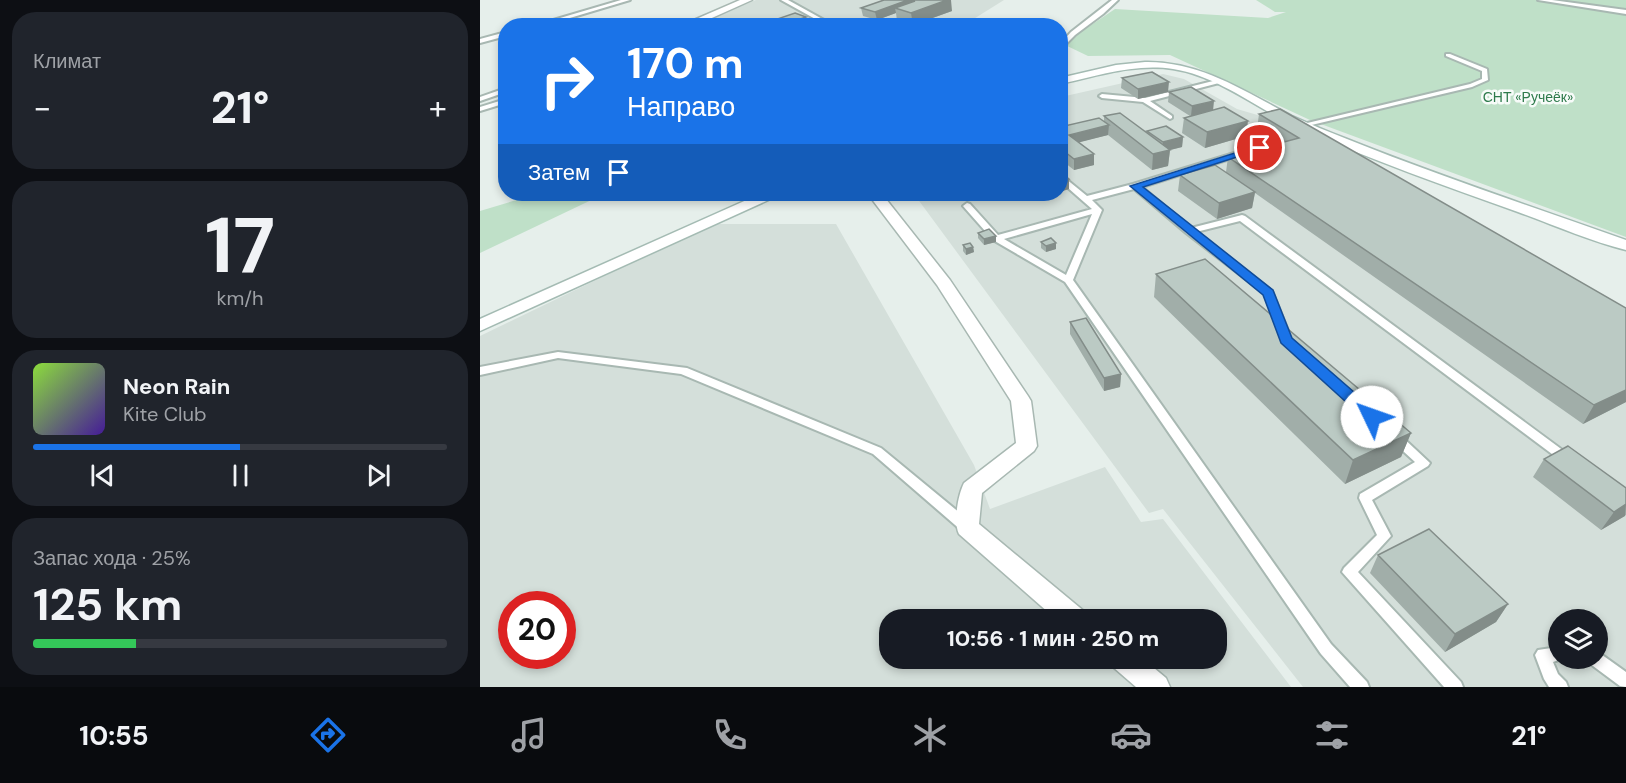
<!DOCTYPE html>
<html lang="ru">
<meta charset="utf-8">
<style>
:root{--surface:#171b24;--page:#20242c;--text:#f1f3f6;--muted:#9ea1a6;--line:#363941;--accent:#1a73e8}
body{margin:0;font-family:"DM Sans",sans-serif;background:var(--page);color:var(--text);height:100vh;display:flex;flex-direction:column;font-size:22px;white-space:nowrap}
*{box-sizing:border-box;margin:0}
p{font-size:20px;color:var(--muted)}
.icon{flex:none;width:33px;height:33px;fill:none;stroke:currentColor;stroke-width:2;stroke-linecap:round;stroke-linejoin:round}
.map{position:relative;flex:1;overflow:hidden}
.side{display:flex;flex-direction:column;gap:12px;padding:12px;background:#0d0f14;width:480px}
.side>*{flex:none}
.top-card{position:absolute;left:18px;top:18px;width:570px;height:183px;border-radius:24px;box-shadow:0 3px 9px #0003;background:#1a73e8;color:#fff;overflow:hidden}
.controls{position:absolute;left:1068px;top:609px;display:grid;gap:12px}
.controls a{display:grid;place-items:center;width:60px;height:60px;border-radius:50%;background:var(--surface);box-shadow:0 3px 9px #0003;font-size:30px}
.speed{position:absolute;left:18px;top:591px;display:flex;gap:12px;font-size:30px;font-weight:700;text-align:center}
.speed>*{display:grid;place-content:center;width:78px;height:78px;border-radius:50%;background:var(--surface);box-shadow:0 3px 9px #0003;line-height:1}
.speed .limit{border:9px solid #d22;background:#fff;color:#111}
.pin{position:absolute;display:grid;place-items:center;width:51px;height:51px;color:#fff;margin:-26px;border:3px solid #fff;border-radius:50%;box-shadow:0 2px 6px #0007}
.me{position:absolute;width:66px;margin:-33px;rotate:312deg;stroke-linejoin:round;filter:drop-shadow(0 0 4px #0008)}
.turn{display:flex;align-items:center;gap:21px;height:126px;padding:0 30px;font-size:27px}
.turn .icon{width:78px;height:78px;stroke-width:2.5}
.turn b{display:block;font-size:42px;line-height:51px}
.then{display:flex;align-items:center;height:57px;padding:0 30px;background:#0003;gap:12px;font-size:22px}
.big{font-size:45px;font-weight:700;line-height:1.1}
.side .card{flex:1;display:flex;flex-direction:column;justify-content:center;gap:9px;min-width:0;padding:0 21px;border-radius:24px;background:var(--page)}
.side .dial{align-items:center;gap:0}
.dial b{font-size:78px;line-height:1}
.song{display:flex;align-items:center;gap:18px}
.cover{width:72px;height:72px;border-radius:9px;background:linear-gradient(135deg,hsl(90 70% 55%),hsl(260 70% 35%))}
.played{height:6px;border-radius:3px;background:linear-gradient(90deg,var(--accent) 50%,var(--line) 50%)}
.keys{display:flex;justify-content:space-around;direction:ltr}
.heat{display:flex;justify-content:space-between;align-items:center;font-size:33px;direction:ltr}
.charge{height:9px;border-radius:4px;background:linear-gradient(90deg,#34c759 25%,var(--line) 0)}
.trip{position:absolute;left:399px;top:609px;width:348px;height:60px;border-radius:24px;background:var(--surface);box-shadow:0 3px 9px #0003;font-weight:700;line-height:60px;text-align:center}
.menu{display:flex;height:96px;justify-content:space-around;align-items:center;background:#090b0e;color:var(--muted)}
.menu .icon{width:42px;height:42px}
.menu .current{color:var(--accent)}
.menu b{font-size:27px;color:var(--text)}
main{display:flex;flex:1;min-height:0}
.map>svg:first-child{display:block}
.built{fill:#d4dfda;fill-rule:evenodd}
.green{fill:#bfe0c8}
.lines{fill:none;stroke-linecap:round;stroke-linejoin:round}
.lane-casing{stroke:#a8b8b2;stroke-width:4}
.street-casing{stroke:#a8b8b2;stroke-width:3}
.secondary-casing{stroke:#a4bbb3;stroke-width:3}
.lane{fill:#fff;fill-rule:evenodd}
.street{fill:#fff;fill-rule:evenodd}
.secondary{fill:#fff;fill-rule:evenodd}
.wall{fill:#a1aea9}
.shaded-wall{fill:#838d89}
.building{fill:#bbcac4;stroke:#838d89;stroke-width:1.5}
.route{fill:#1a73e8;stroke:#114b97;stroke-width:1.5}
.labels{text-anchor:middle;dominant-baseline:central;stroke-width:5;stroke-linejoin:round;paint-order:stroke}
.far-park-label{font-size:14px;fill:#2d7a4b;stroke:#f7fbf9}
</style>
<main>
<section class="side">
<div class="card"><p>Климат</p>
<div class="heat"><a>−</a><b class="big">21°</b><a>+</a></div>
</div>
<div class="card dial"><b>17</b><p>km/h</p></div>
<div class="card">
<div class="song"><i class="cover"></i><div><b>Neon Rain</b><p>Kite Club</p></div></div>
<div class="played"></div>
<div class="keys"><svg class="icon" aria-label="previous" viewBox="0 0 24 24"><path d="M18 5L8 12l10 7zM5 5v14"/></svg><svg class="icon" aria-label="pause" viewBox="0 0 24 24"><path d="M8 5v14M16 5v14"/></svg><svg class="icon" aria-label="next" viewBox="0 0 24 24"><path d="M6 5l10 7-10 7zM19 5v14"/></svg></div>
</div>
<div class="card"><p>Запас хода · 25%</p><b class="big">125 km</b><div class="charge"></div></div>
</section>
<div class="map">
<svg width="1146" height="687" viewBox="0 0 1146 687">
<rect width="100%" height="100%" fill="#e6efeb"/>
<path class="built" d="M276,0H524L484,25L211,26Z
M683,74L704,79L757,109L798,121L1146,327V687H823L683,509L669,513L434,194H580L581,97ZM1078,620H1118V658H1078Z
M232,224H356L494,465L510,509L625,467L661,522L683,519L811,687H0V336ZM32,604H82V656H32ZM410,620H736V658H410Z"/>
<path class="green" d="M776,0H1146V237L830,120L690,55L608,56L583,44L635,9L788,18L806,12H795Z
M56,194H124L0,253V211Z"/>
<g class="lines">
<defs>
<path id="lane" d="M141,0H150L63,26H53Z
M301,0H308L355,26H348Z
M632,0H638L623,14L595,35L580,50V44L591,32Z
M1058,0H1072L1146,10V14Z
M26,32V36L0,43V39Z
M966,54H970L1007,69L1008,80L992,87L823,127L819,125L990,84L1002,79V71L966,56Z
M737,80L739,81V83L670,101L692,116V118L690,119L663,102L622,98L619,96L622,94L665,98Z
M26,88V92L0,101V97Z
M26,99V103L0,111V107Z
M777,146L784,148L662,187L711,228L762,215L765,216L1092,457L1094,460L1092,463L1088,465L1084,463L760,221L716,232L792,291L809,333L808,335L804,336L799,333L785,294L706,233L654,189L612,200L622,210L593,280L851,644L887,682L889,687H870L841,654L585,282L513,240L483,206L487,203L490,204L518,235L612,209L580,181V174L607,196L653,184ZM612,214L586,275L524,239Z
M78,352L207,368L401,448L492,523L494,527L492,531L487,532L482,531L393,454L201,374L78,358L0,375V367Z
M915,433L919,434L950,463L948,466L892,500L911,536L878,572L981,682L983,687H964L862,572L864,568L897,535L879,498L880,494L935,462L911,440L909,437L911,434Z
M1078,647V658H1084L1073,662L1078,674L1086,682L1088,687H1069L1064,679L1055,655L1058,650Z
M1118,652L1146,672V687L1140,686L1109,663L1107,658H1118Z"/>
<path id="street" d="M260,0H272L214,26H200Z
M388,194H402L470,280L548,396L551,401L557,446L554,451L502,493L499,524L605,612L608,620H577L479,534C473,522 478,495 484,483L536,443L531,401L457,285Z
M629,658H662L686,678L690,687H656L633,667Z"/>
<path id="secondary" d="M665,62C720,61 764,91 812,116C830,124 849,132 867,139C959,176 1053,207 1146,240V250C1110,241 1074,225 1038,212C965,186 892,160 821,129C779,110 739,76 693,69C655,63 617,76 580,84V78L636,65Z
M280,194H297L295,197L0,331V319Z"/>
</defs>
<use href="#lane" class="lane-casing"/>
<use href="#street" class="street-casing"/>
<use href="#secondary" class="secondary-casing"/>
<use href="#lane" class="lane"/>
<use href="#street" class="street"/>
<use href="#secondary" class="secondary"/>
</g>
<path class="wall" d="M404,0H432V2V1L472,11L433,25L417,21L416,13L397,20L383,16L381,8Z
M642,78L688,92L658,99L641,88Z
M689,92L733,110L766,136L725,148L702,133L704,118L710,116L688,102Z
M779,114L1146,308V402L1103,424L775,193L772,208L737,219L698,191L700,175L746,172L748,157L800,143L777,129Z
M624,116L667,133V131L703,137L702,147L690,150L688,166L672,170L628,135L599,142L614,154V165L594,170L580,159V127L624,121Z
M498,233L516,242L504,245L498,238Z
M561,242L576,243V249L566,252L561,248Z
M483,245L493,247L494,252L486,255L483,251Z
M676,274L931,433L921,457L865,484L674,297Z
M590,322L641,374L640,387L624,391L590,334Z
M1064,459L1146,488V515L1121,530L1053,477Z
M898,555L1028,604L1016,622L965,652L890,573Z"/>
<path class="shaded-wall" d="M428,0H432L433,7L415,8L416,13L397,20L395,12Z
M467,0H471L472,11L433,25L431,13Z
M326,17L328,26H301Z
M409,21L410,26H399Z
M368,22V26H359Z
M689,82L688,92L658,99V89Z
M734,101L733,111L711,116L712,106Z
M768,121L766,136L725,148L727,132Z
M629,125L628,135L589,145V135Z
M703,137L702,147L690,150L688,166L672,170L673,154L682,152L683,142Z
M614,154V165L594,170V159Z
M589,179V189L580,192V181Z
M775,192L772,208L737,219L739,203Z
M516,236V242L504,245V239Z
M576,243V249L566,252V246Z
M493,247L494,252L486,255V249Z
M641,374L640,387L624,391V378Z
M1146,390V402L1103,424L1114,405Z
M931,433L921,457L865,484L873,460Z
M1146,504L1145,516L1121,530L1134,512Z
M1028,604L1016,622L965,652L975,634Z"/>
<path class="building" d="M404,0H428L395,12L381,8Z
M434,0H467L431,13L415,8L435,1H432Z
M315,13L326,17L301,26L280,25Z
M355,19L368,22L359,26H337Z
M403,20L409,21L399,26H388Z
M672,72L689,82L658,89L642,78Z
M711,87L734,101L712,106L689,92Z
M744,107L768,121L727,132L704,118Z
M800,109L1146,308V390L1114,405L748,157L819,138L779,114Z
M640,113L690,150L673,154L624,116Z
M619,118L629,125L589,135L614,154L594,159L580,148V127Z
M686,126L703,137L683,142L667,131Z
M735,165L775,192L739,203L700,175Z
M580,171L589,179L580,181Z
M509,229L516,236L504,239L498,233Z
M571,238L576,243L566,246L561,242Z
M490,243L493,247L486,249L483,245Z
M725,259L931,433L873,460L676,274Z
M606,318L641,374L624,378L590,322Z
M1088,446L1146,488V504L1134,512L1064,459Z
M949,529L1028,604L975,634L898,555Z"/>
<path class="route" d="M777,146L785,148L663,187L793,290L812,338L898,413L900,417L898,421H887L801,343L783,295L650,186Z"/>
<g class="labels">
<g class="far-park-label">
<text x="1048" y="97">СНТ «Ручеёк»</text>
</g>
</g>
</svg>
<div class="controls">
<a><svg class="icon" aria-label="layers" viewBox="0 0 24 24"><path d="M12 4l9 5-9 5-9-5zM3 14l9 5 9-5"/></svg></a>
</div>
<div class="speed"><div class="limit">20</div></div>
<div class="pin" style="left:780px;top:148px;background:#d93025"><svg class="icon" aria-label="arrive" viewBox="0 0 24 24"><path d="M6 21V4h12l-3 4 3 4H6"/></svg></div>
<svg class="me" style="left:892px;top:417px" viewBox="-20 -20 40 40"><circle r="19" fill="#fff"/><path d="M0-13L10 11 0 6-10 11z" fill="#1a73e8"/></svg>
<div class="trip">10:56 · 1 мин · 250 m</div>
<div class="top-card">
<div class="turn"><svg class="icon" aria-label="right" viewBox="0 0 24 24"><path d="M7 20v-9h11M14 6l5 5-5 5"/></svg><div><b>170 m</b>Направо</div></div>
<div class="then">Затем<svg class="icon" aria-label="arrive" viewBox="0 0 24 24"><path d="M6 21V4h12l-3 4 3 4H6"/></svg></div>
</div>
</div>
</main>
<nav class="menu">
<b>10:55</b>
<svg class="icon current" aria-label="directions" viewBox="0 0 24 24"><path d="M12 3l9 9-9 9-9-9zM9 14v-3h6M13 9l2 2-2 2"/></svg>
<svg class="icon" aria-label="music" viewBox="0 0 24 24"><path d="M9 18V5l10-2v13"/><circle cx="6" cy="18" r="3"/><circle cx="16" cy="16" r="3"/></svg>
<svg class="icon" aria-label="phone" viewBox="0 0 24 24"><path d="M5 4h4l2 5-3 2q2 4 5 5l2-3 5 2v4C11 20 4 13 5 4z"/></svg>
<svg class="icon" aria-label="climate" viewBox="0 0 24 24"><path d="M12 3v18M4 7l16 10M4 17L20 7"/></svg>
<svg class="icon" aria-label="car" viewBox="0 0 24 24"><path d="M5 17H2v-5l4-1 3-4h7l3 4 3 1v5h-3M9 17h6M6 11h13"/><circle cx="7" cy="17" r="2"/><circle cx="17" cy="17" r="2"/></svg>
<svg class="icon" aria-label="filters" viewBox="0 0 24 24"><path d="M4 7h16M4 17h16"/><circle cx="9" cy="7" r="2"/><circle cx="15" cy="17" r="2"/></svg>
<b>21°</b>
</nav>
